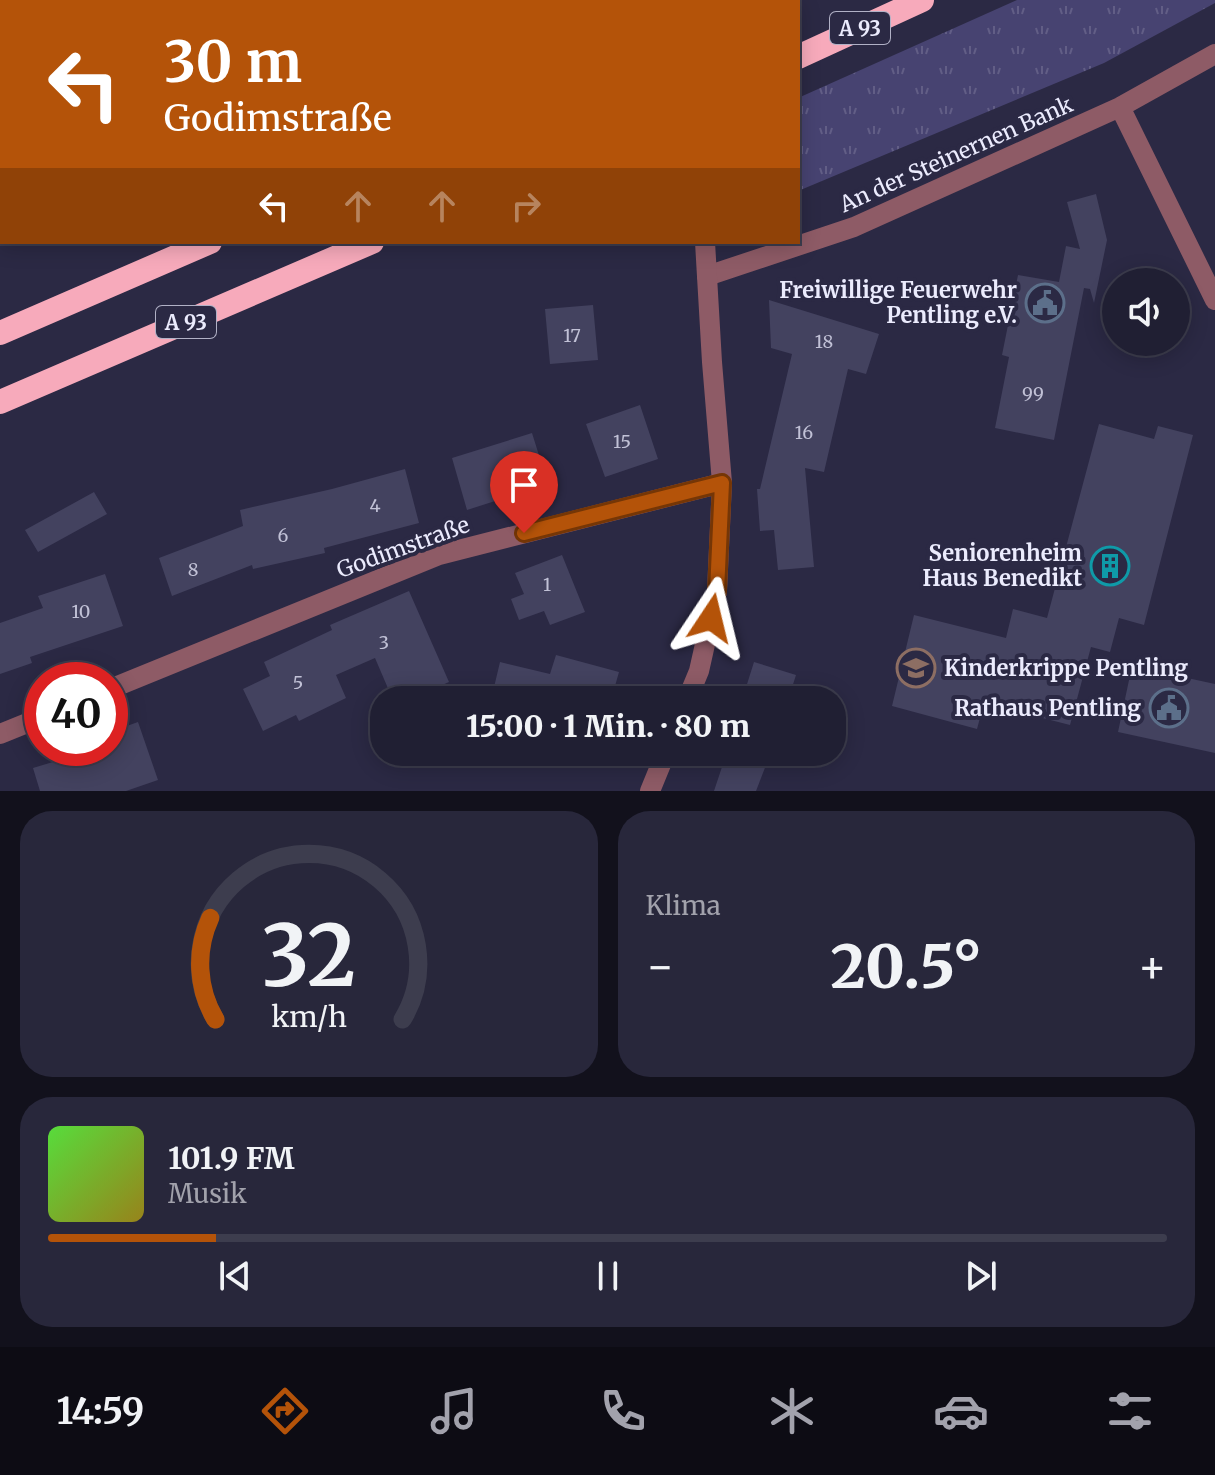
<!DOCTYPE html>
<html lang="de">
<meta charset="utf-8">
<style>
:root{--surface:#201f33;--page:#28273b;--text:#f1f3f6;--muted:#a2a2ac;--line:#3d3d4e;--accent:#b45309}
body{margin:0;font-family:Merriweather,serif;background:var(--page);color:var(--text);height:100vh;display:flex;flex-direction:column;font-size:30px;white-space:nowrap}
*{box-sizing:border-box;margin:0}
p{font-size:26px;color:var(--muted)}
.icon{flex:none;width:44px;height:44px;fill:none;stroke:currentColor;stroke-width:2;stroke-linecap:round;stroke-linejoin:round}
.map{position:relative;height:791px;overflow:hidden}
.details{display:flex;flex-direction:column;gap:20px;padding:20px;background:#12111c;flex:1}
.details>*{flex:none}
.hud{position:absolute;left:0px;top:0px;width:800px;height:244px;box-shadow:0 4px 20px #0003,0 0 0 2px var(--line);background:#b45309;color:#fff;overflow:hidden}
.fabs{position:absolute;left:1102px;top:268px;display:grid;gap:16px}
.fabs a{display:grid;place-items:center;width:88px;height:88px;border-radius:50%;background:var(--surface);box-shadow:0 4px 20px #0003,0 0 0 2px var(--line);font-size:40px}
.speed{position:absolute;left:24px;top:662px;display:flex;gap:16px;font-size:40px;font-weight:700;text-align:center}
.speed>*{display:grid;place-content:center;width:104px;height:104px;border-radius:50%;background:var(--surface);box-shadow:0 4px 20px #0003,0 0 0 2px var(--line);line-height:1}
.speed .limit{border:12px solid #d22;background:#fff;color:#111}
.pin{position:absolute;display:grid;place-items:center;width:68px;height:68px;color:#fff;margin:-82px -34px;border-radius:50% 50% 50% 0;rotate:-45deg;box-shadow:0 0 8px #0007}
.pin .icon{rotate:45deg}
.me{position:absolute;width:88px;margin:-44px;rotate:10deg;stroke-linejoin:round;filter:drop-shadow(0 0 6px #0008)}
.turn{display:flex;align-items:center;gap:28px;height:168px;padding:0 32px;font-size:36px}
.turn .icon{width:104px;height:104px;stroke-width:2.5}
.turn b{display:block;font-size:56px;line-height:68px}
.lanes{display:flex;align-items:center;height:76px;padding:0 32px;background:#0003;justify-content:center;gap:40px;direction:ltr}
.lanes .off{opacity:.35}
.big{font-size:60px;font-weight:800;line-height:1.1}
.details .card{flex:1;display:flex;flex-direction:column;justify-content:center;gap:12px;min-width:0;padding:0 28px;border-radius:32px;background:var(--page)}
.details .dial{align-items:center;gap:0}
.dial svg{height:208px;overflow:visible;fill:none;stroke:var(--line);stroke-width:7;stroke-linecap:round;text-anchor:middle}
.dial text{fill:var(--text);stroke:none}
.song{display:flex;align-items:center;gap:24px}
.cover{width:96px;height:96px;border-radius:12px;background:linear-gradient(135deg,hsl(110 70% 55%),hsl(50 70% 35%))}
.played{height:8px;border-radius:4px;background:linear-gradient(90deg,var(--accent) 15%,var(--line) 15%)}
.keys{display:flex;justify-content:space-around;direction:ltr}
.heat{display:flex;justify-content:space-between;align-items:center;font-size:44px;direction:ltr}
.details .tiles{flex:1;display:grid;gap:20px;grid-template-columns:1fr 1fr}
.card:last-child{grid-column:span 2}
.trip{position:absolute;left:370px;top:686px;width:476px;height:80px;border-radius:32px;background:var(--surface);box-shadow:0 4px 20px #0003,0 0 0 2px var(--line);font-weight:800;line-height:80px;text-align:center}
.tabs{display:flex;height:128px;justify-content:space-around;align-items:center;background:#0d0c14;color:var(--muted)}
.tabs .icon{width:56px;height:56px}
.tabs .on{color:var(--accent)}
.tabs b{font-size:36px;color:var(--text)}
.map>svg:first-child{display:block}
.grass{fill:url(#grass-tufts)}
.building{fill:#43425f}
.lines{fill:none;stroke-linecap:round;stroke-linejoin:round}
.tertiary-tunnel{stroke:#484660;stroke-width:20;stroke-dasharray:20 10;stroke-linecap:butt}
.minor{stroke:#8e5b66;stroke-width:20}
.tertiary{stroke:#8e5b66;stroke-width:20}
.motorway{stroke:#f7aabb;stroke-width:24}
.route-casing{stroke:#753606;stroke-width:20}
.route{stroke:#b45309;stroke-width:14}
.labels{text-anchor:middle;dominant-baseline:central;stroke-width:8;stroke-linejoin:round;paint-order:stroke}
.number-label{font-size:18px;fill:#c1c1d6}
.shield{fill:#2b2944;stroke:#b1b1c6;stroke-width:2}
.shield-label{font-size:20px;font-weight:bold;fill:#ebebfd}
.street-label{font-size:22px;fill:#ebebfd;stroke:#2b2944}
.poi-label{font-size:22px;font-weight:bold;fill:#ebebfd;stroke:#2b2944;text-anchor:end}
</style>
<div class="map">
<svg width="1215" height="791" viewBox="0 0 1215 791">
<defs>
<pattern id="grass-tufts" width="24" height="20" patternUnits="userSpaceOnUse" patternTransform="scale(2)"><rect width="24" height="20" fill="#474371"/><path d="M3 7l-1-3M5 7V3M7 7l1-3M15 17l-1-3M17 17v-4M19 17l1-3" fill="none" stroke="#625e86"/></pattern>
</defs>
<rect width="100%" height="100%" fill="#2b2944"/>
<path class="grass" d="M1017,0H1215V3L1104,63L798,191V98Z"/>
<path class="building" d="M1096,194L1107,240L1094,303L1090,289L1084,288L1054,440L995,428L1009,357L1002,355L1018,275L1059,282L1066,246L1080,249L1067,202Z
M769,300L879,334L866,374L848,369L824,472L805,468L814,567L778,570L774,530L760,531L757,489H760L792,354L771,348Z
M593,305L598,360L550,364L545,309Z
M640,405L658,459L605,477L586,424Z
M1099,424L1154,439L1158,426L1193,435L1144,625L1119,618L1110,652L1091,647L1070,725L984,703L977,729L892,706L914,615L1006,638L1013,609L1047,618Z
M532,433L548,484L467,510L452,458Z
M405,469L419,523L324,548L325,553L253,569L252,565L172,596L159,558L243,526L240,510L332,489Z
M94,492L107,514L38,552L25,530Z
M562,555L585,612L550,625L544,611L519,620L511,599L524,594L515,573Z
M105,574L123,626L30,657L32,663L0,674V623L43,608L38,596Z
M409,591L449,682L408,700H393L375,658L336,675L346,698L299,721L296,715L263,731L243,689L270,676L264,662L332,630L330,625Z
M556,655L619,672L611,700H491L500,662L550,674Z
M754,662L796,675L788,700H742Z
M1132,666L1215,684V753L1118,732Z
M138,722L158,780L126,791H40L33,768L99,748H110V732Z
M727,752H771L756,791H714Z"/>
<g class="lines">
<path class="tertiary-tunnel" d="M689,0V2"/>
<path class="minor" d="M1120,107L1215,300
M707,276L854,227L1120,107L1215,54
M110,689L439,555L722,483
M0,734L42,717"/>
<path class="tertiary" d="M687,700L699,671L717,591L722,483L712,362L705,242
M650,791L666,752"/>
<path class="motorway" d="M764,2L768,0
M798,57L922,0
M0,333L210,242
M0,402L372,242"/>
</g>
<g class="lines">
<defs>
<path id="route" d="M524,533L722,483L717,591L711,618"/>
</defs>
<use href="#route" class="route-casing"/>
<use href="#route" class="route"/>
</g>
<defs>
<symbol id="civic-ring" viewBox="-11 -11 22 22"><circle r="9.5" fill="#2b2944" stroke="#5c6f8a" stroke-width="1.5"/><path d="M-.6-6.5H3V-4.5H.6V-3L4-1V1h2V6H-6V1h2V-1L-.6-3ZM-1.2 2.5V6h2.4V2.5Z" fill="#5c6f8a"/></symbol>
<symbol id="building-ring" viewBox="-11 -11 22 22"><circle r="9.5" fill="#2b2944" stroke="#0f9aa8" stroke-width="1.5"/><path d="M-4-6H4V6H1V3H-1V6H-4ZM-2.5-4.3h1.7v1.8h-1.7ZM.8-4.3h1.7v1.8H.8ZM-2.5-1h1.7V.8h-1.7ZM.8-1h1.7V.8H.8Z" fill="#0f9aa8"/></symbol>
<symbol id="school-ring" viewBox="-11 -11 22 22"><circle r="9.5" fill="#2b2944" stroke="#8d6e63" stroke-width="1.5"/><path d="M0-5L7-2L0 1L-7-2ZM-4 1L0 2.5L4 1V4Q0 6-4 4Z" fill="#8d6e63"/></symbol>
</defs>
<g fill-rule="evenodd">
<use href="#civic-ring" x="1023" y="281" width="44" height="44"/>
<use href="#building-ring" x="1088" y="544" width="44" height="44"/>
<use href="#school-ring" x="894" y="646" width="44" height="44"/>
<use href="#civic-ring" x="1147" y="686" width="44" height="44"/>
</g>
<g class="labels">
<g class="number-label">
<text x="572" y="335">17</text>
<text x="824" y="341">18</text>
<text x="1033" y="393">99</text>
<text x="804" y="432">16</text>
<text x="622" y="441">15</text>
<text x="375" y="505">4</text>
<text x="283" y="535">6</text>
<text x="193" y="569">8</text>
<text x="547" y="584">1</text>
<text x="81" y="611">10</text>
<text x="384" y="642">3</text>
<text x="298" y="682">5</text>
</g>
<g class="shield">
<rect x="830" y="12" width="60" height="32" rx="6"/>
<rect x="156" y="306" width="60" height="32" rx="6"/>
</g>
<g class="shield-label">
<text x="860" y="28">A 93</text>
<text x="186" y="322">A 93</text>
</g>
<g class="street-label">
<text transform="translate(956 154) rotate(-24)">An der Steinernen Bank</text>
<text transform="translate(403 547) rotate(-20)">Godimstraße</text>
</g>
<g class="poi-label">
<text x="1017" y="290">Freiwillige Feuerwehr<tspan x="1017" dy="25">Pentling e.V.</tspan></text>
<text x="1082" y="553">Seniorenheim<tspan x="1082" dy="25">Haus Benedikt</tspan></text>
<text x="944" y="668" text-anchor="start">Kinderkrippe Pentling</text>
<text x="1141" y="708">Rathaus Pentling</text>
</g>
</g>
</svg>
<div class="fabs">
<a><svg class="icon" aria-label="sound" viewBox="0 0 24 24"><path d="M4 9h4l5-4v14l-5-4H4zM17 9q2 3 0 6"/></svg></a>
</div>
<div class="speed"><div class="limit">40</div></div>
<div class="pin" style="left:524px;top:533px;background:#d93025"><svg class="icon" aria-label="arrive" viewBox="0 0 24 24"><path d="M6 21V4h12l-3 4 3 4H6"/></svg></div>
<svg class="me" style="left:711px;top:618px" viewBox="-20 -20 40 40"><path d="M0-17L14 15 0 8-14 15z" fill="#b45309" stroke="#fff" stroke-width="4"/></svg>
<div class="trip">15:00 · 1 Min. · 80 m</div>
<div class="hud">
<div class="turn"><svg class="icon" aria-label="left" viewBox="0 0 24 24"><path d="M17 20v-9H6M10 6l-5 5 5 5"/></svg><div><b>30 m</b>Godimstraße</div></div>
<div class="lanes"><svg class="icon" aria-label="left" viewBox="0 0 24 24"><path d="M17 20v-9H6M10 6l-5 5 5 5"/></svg><svg class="icon off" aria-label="ahead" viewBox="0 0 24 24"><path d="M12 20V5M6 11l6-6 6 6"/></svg><svg class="icon off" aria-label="ahead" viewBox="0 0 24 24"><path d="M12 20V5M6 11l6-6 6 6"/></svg><svg class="icon off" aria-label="right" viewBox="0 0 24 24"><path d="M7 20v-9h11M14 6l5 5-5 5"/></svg></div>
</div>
</div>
<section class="details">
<div class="tiles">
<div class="card dial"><svg viewBox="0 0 100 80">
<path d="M14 69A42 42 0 1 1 86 69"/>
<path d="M14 69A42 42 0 0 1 12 30" stroke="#b45309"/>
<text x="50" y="56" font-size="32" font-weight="700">32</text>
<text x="50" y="72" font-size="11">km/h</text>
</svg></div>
<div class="card"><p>Klima</p>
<div class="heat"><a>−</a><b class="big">20.5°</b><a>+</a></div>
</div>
<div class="card">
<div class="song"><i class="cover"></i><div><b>101.9 FM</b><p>Musik</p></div></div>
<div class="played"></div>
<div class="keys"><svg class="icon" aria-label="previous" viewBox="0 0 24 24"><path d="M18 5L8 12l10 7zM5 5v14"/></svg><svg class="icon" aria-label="pause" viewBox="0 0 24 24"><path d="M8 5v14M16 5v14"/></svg><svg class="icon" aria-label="next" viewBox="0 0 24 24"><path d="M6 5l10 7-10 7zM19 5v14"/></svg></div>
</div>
</div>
</section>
<nav class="tabs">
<b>14:59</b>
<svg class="icon on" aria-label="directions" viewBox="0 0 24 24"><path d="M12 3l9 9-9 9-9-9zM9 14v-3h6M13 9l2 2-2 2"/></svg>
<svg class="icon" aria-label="music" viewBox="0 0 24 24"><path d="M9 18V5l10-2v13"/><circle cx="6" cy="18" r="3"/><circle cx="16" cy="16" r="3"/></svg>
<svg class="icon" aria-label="phone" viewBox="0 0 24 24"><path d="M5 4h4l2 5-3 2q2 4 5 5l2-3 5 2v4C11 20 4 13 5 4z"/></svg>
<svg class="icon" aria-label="climate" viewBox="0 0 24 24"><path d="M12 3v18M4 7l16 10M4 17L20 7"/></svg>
<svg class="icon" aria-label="car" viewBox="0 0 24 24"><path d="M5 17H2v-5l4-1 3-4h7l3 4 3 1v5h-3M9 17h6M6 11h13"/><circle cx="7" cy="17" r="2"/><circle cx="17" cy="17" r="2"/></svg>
<svg class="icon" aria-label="filters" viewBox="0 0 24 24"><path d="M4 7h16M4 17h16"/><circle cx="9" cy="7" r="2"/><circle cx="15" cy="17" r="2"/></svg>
</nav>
